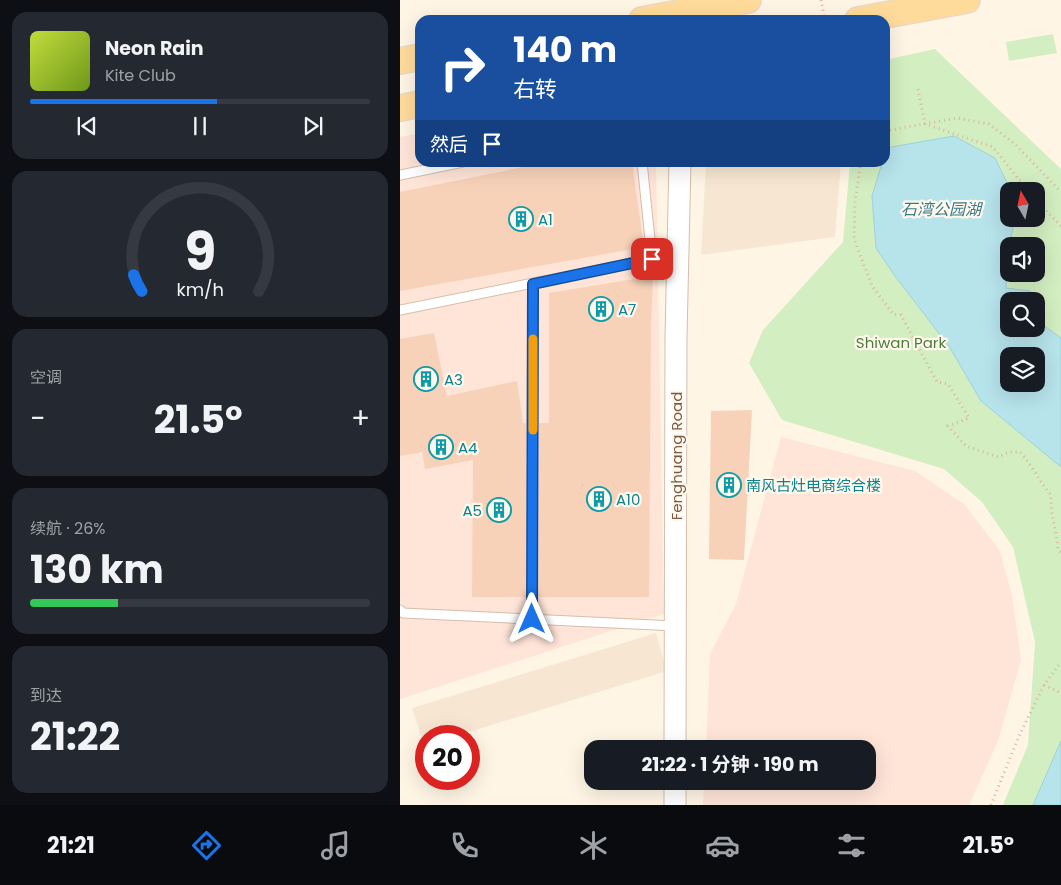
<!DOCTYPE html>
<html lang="zh">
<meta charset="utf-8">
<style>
:root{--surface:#171b24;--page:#242831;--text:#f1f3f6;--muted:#9ea1a6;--line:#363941;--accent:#1a73e8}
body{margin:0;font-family:Poppins,"Noto Sans SC",sans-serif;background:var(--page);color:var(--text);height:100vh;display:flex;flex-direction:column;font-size:19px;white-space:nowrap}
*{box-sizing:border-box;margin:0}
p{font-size:16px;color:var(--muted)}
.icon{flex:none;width:28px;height:28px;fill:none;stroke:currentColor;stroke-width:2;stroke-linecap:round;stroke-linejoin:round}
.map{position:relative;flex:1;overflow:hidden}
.drawer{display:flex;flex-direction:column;gap:12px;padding:12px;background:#0d0f14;width:400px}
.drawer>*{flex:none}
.top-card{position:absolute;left:15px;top:15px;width:475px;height:152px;border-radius:15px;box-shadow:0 5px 20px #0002;background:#1a4fa0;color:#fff;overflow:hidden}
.needle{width:32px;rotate:351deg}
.buttons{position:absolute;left:600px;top:182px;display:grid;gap:10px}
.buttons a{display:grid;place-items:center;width:45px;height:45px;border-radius:10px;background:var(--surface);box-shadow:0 5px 20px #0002;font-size:25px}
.speed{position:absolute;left:15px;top:725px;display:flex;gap:10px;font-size:25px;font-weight:700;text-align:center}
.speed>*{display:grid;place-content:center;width:65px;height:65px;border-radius:50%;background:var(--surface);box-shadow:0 5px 20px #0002;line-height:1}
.speed .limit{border:8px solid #d22;background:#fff;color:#111}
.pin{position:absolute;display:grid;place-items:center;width:42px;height:42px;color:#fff;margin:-21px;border-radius:10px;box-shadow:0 2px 8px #0006}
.me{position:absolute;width:55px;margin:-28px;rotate:0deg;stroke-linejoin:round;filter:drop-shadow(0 0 4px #0008)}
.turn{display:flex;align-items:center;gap:18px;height:105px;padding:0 15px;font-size:22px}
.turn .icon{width:65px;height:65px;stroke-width:2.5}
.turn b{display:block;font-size:35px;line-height:42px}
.then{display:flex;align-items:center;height:48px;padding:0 15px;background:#0003;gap:10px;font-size:19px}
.big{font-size:38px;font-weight:700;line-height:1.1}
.drawer .card{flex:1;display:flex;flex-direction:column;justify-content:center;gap:8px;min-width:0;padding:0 18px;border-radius:15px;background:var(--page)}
.drawer .dial{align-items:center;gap:0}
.dial svg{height:130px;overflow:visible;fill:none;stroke:var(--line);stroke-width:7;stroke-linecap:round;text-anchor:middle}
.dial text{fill:var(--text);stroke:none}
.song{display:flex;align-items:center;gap:15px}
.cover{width:60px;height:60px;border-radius:8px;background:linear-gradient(135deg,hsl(70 70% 55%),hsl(80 70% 35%))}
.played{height:5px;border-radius:2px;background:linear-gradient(90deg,var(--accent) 55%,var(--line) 55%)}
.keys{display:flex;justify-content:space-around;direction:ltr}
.heat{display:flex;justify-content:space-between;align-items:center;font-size:28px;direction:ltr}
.charge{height:8px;border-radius:4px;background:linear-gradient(90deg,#34c759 26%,var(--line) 0)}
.trip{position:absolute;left:184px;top:740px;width:292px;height:50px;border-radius:15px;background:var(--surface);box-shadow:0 5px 20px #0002;font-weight:700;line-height:50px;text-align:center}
.tab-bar{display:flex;height:80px;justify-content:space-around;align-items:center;background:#090b0e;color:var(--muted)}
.tab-bar .icon{width:35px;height:35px}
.tab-bar .selected{color:var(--accent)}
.tab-bar b{font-size:22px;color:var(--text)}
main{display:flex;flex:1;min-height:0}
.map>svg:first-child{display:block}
.residential{fill:#f7e7d2}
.commercial{fill:#ffe4d8}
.green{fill:#d3eec1;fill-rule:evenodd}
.water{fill:#b7e3eb;stroke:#9cd3de;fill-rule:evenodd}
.building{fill:#f7d2b9}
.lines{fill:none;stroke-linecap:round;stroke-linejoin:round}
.service-casing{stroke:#d5beac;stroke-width:11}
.tertiary-casing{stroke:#d5beac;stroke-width:23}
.primary-casing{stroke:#dfd7d3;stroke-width:28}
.path{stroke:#ddb59c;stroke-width:3;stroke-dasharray:1 4;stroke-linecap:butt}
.service{stroke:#fff;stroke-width:9}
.tertiary{stroke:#fff;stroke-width:21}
.primary{stroke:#ffdb9b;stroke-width:26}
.route-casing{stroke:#114b97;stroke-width:12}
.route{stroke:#1a73e8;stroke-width:9}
.slow{stroke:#f59e0b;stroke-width:9}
.labels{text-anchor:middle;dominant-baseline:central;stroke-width:4.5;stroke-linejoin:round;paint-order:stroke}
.culture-label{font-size:15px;fill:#0d838f;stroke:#fff8ed;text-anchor:start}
.park-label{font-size:15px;fill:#4d7c3b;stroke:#fff8ed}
.street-label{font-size:15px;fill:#7b5a47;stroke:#fff8ed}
.water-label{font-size:16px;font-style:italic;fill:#3b7b89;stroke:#fff8ed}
</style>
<main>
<section class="drawer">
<div class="card">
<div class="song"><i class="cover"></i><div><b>Neon Rain</b><p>Kite Club</p></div></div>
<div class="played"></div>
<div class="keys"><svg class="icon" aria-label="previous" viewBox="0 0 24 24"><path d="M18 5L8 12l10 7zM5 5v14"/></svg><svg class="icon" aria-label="pause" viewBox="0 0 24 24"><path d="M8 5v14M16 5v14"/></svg><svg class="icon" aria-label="next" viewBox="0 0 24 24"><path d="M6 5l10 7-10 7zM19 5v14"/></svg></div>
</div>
<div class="card dial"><svg viewBox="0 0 100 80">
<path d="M14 69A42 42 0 1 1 86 69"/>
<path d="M14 69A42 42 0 0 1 9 59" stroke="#1a73e8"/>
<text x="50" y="56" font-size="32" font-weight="700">9</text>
<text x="50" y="72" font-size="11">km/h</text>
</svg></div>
<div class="card"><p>空调</p>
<div class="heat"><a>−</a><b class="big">21.5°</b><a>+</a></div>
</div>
<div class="card"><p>续航 · 26%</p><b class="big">130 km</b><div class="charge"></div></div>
<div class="card"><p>到达</p><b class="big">21:22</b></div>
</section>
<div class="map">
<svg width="661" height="805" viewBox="0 0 661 805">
<rect width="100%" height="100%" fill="#fff5e5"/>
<path class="residential" d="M306,163H441L435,237L301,255Z
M256,633L267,671L56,736H26V745L24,746L12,708Z"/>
<path class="commercial" d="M20,133V162L256,163L264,614L0,699V137Z
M381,437L515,471L564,504L600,551L612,596L621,660L598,741L569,805H303L304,781H468V749H306L310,654L336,604Z"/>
<path class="green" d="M653,34L657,53L609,61L606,42Z
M535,49L661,169V805H603L628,745L635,642L613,547L582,502L544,469L382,420L349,363L363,330L443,242L450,163L485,162V60ZM609,191H636V219H609ZM609,246H636V274H609ZM609,301H636V329H609ZM609,356H636V384H609Z"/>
<path class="water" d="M554,136L595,158L611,191H609V219H615L609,246L606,288L630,291L639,300L636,317V301H609V329H636V320L661,338V467L581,401L550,348L495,276L476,248L472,196L482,163L485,162L486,148ZM609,356H636V384H609Z
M661,741V805H633Z"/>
<path class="building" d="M148,162H232L244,247L0,291V192Z
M253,276L251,326L249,597H138L139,423H149V293Z
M34,333L47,396L117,381L123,423H126V597H72L73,460L25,469L22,452L0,456V339Z
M352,410L344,560L309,559L311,411Z"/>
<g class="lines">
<defs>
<path id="service" d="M0,175L63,162
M0,310L252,259L242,162
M0,610L3,613L275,626
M132,619L133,284"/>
<path id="tertiary" d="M275,749L276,337L280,162
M275,805V781"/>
<path id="primary" d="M242,20L348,0
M458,20L567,0
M0,61L20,57
M0,108L20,104"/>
</defs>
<use href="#service" class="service-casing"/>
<use href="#tertiary" class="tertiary-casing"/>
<use href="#primary" class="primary-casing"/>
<path class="path" d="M421,0L425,20
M518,89L525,124L593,147L628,191
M485,131L557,118L589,124L615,144L661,192
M461,162L455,202L454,239L472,286L493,314L501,315L537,382L548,384L569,418L548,426L566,446L598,457L609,452H620C632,465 639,481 651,495C650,514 657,531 658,550L661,553
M636,200L661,226
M644,685L661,693
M591,805L619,736L644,685L661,662"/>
<use href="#service" class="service"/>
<use href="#tertiary" class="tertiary"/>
<use href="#primary" class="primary"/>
</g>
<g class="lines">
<defs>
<path id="route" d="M132,619L133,284L252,259"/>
</defs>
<use href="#route" class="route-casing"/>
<use href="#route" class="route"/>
<path class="slow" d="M133,430V339"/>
</g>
<defs>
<symbol id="building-ring" viewBox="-11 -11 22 22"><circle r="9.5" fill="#fff8ed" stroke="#0f9aa8" stroke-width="1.5"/><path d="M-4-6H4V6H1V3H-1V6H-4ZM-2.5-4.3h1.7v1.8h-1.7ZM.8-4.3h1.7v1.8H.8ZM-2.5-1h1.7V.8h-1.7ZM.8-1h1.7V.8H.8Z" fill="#0f9aa8"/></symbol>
</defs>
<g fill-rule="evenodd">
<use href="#building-ring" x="107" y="205" width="28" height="28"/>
<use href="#building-ring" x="187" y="295" width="28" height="28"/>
<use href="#building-ring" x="12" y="365" width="28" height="28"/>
<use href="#building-ring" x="27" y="433" width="28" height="28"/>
<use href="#building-ring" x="315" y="471" width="28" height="28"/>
<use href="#building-ring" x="185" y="485" width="28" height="28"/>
<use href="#building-ring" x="85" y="496" width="28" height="28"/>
</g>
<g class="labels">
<g class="culture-label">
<text x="138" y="219">A1</text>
<text x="218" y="309">A7</text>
<text x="44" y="379">A3</text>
<text x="58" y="447">A4</text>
<text x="346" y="485">南风古灶电商综合楼</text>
<text x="216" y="499">A10</text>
<text x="82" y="510" text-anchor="end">A5</text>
</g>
<g class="park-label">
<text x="501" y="342">Shiwan Park</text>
</g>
<g class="street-label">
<text transform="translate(276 456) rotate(-90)">Fenghuang Road</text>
</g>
<g class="water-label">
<text x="541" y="209">石湾公园湖</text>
</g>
</g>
</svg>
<div class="buttons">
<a><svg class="needle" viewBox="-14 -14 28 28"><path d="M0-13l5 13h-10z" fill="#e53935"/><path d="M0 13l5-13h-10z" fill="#9ea1a6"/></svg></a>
<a><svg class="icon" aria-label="sound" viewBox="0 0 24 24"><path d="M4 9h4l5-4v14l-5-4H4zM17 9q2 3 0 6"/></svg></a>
<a><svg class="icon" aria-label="search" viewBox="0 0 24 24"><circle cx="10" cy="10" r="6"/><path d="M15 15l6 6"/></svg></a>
<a><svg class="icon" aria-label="layers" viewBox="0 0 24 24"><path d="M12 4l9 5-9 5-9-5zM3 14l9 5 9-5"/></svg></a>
</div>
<div class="speed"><div class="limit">20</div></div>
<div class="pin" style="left:252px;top:259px;background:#d93025"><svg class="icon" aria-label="arrive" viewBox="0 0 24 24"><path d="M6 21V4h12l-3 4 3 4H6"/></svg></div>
<svg class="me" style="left:132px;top:619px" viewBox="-20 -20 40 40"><path d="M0-17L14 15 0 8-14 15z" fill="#1a73e8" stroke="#fff" stroke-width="4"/></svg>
<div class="trip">21:22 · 1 分钟 · 190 m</div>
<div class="top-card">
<div class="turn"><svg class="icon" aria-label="right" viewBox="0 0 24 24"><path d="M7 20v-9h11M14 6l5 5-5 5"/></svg><div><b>140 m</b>右转</div></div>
<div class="then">然后<svg class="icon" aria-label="arrive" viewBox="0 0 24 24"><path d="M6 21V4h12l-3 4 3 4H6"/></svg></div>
</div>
</div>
</main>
<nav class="tab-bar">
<b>21:21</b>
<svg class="icon selected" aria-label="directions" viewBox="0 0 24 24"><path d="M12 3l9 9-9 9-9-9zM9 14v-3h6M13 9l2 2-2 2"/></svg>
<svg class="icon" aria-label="music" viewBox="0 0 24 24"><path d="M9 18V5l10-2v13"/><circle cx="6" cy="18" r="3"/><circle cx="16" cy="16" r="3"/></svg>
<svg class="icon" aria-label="phone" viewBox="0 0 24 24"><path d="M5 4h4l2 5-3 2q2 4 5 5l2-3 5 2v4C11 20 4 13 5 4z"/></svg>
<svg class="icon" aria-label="climate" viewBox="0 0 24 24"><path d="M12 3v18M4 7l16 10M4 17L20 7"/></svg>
<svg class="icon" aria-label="car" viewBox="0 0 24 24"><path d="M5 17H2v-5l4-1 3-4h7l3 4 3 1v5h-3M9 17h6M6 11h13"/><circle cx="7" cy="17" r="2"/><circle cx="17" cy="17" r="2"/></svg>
<svg class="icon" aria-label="filters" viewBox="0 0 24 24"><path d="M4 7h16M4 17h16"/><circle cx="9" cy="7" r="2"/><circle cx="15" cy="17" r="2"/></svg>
<b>21.5°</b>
</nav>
